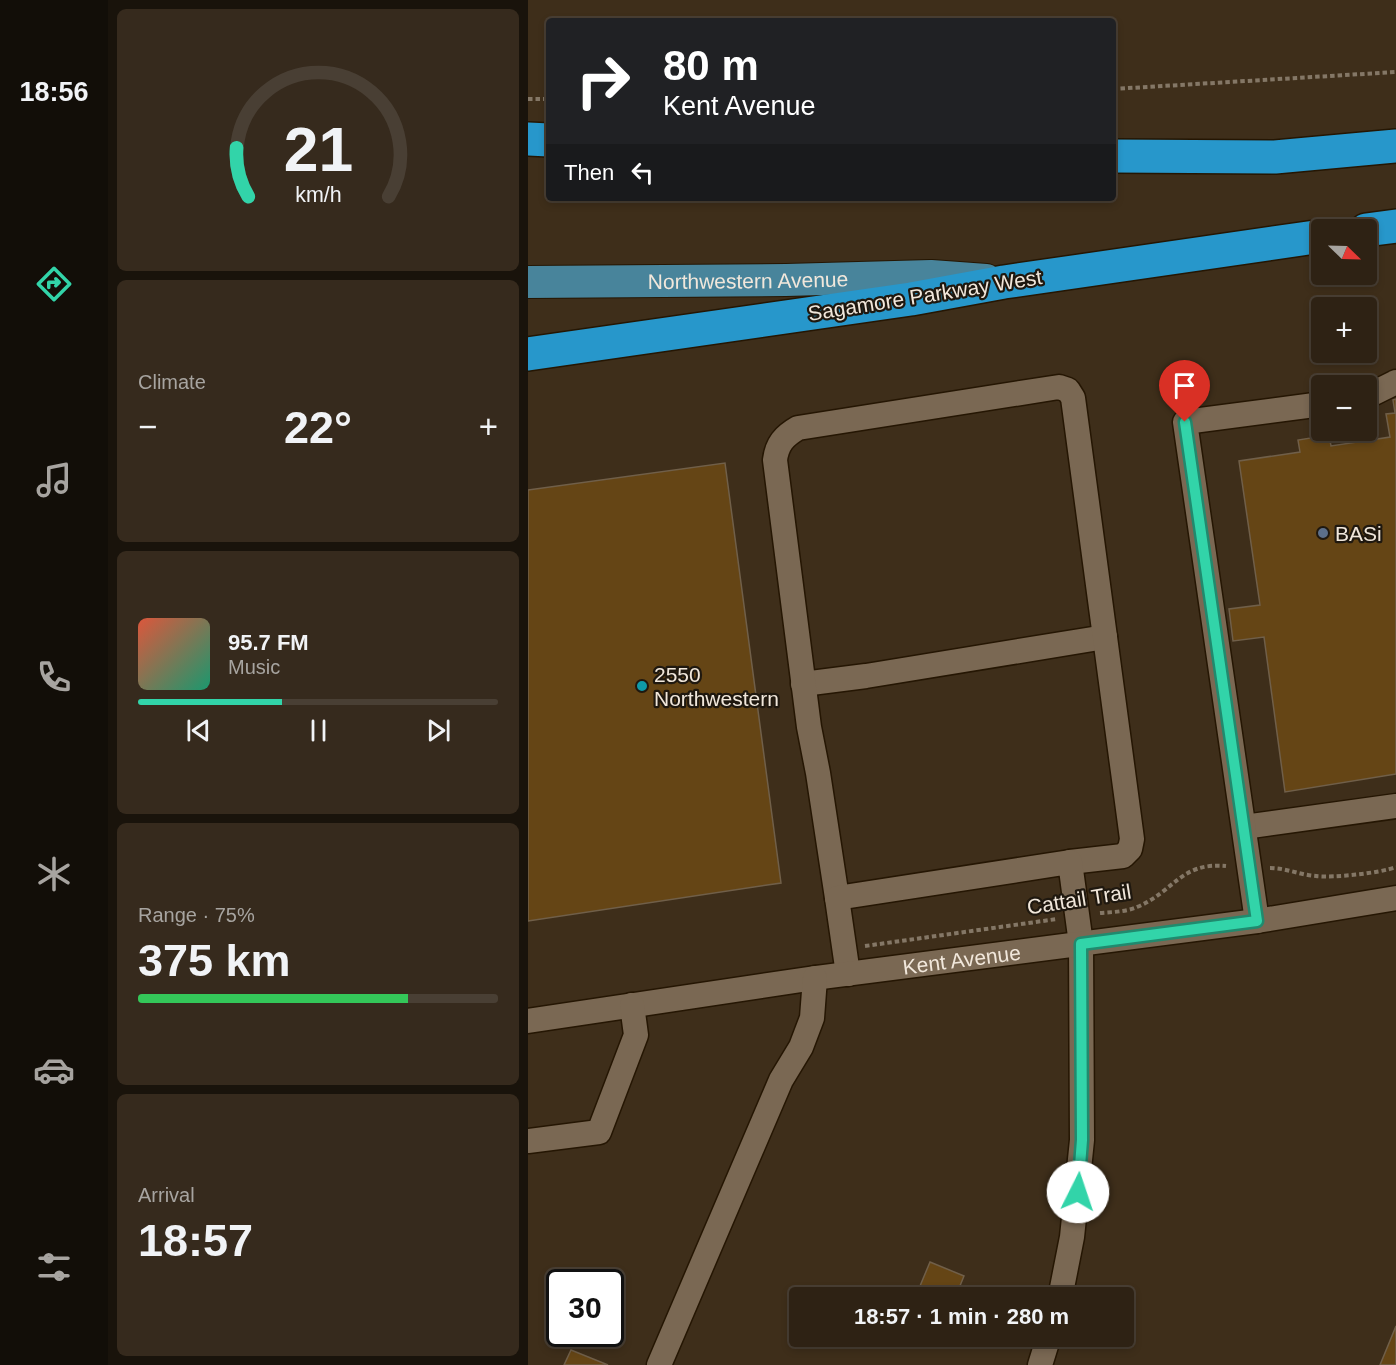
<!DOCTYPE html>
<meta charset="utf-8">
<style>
:root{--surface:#2e2214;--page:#362a1d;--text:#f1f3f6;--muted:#a7a4a0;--line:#493f34;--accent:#32d4a9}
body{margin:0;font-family:Arial,sans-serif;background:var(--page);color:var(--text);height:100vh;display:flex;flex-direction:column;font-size:22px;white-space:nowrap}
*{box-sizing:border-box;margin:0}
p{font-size:20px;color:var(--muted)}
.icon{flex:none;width:33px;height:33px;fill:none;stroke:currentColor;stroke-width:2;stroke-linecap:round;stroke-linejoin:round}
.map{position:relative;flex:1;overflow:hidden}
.side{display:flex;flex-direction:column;gap:9px;padding:9px;background:#19130b;width:420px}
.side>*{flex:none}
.guide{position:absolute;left:18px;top:18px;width:570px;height:183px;border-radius:6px;box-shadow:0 3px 9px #0003,0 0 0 2px var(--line);background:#202124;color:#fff;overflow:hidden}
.needle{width:39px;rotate:113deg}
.buttons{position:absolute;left:783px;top:219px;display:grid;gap:12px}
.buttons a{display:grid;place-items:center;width:66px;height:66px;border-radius:6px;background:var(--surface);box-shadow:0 3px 9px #0003,0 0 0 2px var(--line);font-size:30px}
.speed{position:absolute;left:18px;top:1269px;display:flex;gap:12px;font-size:30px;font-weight:700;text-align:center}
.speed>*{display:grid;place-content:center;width:78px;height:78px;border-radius:50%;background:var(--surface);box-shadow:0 3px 9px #0003,0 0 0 2px var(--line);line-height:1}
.speed .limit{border:3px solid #111;border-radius:9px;background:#fff;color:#111}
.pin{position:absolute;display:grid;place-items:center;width:51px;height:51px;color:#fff;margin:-62px -26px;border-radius:50% 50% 50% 0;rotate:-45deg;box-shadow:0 0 6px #0007}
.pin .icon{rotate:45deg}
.me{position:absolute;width:66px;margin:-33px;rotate:4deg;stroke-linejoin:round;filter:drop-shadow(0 0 4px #0008)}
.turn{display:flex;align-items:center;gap:21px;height:126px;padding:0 18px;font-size:27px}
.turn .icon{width:78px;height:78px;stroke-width:2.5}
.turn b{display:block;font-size:42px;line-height:51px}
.then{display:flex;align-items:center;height:57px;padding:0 18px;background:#0003;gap:12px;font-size:22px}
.big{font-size:45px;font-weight:700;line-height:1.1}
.side .card{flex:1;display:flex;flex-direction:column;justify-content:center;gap:9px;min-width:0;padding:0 21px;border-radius:9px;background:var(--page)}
.side .dial{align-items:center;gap:0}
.dial svg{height:156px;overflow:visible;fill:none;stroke:var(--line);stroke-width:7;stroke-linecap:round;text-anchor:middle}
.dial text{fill:var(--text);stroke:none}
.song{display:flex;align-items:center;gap:18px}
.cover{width:72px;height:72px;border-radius:9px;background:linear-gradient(135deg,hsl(10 70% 55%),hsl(160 70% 35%))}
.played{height:6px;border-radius:3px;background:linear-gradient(90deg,var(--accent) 40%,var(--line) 40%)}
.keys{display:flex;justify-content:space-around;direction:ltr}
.heat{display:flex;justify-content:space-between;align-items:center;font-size:33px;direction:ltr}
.charge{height:9px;border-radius:4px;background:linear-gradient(90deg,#34c759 75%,var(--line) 0)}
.trip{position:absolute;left:261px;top:1287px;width:345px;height:60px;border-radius:6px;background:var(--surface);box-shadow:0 3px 9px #0003,0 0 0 2px var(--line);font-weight:700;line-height:60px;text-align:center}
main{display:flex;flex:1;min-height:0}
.menu{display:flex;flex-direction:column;width:108px;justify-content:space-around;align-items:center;background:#120e08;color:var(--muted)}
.menu .icon{width:42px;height:42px}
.menu .active{color:var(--accent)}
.menu b{font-size:27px;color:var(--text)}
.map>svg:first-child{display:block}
.building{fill:#654515;stroke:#705f49;stroke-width:1.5}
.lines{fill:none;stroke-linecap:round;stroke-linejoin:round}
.minor-casing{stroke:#251603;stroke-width:27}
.major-casing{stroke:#251603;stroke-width:34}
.highway-casing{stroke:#251603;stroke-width:36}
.path{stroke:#847766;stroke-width:4;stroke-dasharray:4.5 3;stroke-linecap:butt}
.minor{stroke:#7a6853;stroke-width:24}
.major{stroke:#48849b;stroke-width:32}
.highway{stroke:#2797cb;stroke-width:33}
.route-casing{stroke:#208a6e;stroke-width:15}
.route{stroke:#32d4a9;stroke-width:10}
.service-dot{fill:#5c6f8a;stroke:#1f180f;stroke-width:2}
.culture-dot{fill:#0f9aa8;stroke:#1f180f;stroke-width:2}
.labels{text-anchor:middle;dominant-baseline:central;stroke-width:4.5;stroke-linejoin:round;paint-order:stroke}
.street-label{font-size:21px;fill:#f1e7db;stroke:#1f180f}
.poi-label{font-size:21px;fill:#f1e7db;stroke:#1f180f;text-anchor:start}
</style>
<main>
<nav class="menu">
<b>18:56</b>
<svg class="icon active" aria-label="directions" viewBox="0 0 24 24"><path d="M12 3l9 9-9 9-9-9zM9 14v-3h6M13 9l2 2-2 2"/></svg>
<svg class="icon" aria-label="music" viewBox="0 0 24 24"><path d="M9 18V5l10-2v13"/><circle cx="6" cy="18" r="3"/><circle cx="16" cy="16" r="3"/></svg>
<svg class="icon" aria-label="phone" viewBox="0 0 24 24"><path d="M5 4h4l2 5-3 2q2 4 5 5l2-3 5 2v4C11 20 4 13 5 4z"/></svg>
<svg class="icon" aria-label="climate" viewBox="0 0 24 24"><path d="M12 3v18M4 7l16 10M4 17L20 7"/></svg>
<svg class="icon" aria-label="car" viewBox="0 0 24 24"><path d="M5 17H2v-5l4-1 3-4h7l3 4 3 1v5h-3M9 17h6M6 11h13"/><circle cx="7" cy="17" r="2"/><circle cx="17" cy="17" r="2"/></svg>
<svg class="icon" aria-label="filters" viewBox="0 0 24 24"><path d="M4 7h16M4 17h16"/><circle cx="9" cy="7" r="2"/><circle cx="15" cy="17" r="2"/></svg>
</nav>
<section class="side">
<div class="card dial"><svg viewBox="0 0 100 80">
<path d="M14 69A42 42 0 1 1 86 69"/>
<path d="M14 69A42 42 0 0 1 8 44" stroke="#32d4a9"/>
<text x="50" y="56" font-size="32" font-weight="700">21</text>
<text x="50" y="72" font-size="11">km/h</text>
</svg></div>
<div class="card"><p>Climate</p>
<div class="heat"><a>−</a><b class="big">22°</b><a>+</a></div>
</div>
<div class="card">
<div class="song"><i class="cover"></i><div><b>95.7 FM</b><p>Music</p></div></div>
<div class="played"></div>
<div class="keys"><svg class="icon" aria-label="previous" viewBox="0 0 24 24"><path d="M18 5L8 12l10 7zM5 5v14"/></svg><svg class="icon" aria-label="pause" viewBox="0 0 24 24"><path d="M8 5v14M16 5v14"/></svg><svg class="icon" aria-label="next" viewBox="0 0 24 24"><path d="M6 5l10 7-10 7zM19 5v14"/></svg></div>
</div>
<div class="card"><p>Range · 75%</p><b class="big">375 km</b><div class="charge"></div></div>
<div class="card"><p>Arrival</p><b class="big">18:57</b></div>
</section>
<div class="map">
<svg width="868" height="1365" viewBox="0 0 868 1365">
<rect width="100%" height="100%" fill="#3e2e1a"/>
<path class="building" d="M868,399V774L757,792L736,637L705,641L701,609L732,605L711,461L772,452L770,440L801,435L803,446L862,437L858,414L867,413L865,400Z
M197,463L253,883L0,921V490Z
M402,1262L436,1276L427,1298H387Z
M868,1326V1365H852Z
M43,1350L80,1365H36Z"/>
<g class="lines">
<defs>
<g id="minor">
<path d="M838,397L868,382"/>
<path d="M275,684L338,676L577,637"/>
<path d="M716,827L868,806"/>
<path d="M309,898L290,773L281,727L247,460C249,444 256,436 270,428L531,387L540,390L545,398L604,839L602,849L595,856L542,862"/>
<path d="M729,921L657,422L794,404"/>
<path d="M320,974L309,898L542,862L553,944L554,1140L544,1237L532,1298"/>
<path id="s1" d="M0,1021L287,978L729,921L868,898"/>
<path d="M0,1141L71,1132L108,1035L104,1005"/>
<path d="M131,1365L253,1080L273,1047L284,1018L287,978"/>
<path d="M512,1365L521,1336"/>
</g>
<g id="major">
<path id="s2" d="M0,282L258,280L403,276L458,280"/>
</g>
<path id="highway" d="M0,139L21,140
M585,156L747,157L868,146
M838,230L868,226
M0,354L383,299L476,282L794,236"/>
</defs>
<use href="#minor" class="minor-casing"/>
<use href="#major" class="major-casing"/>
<use href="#highway" class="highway-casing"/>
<path class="path" d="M585,89L868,72
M0,99H21
M742,868C758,868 772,875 788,876C805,878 853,873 868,867
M572,913C583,912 598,912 609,907C646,892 652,862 698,866
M337,946L529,919"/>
<use href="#minor" class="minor"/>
<use href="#major" class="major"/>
<use href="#highway" class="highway"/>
</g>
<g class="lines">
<defs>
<path id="route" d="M550,1192L554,1140L553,944L729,921L657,422"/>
</defs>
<use href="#route" class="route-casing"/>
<use href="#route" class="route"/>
</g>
<circle class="service-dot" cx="795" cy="533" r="6"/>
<circle class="culture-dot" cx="114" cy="686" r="6"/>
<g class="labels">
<g class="street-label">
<text stroke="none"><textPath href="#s2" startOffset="220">Northwestern Avenue</textPath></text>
<text transform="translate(397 295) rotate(-9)">Sagamore Parkway West</text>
<text transform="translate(551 899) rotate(-9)">Cattail Trail</text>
<text stroke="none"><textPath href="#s1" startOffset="438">Kent Avenue</textPath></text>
</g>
<g class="poi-label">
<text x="807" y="533">BASi</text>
<text x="126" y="674">2550<tspan x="126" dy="24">Northwestern</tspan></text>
</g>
</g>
</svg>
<div class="buttons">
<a><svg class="needle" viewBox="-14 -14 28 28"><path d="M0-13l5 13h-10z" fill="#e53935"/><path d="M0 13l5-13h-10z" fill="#a7a4a0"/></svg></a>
<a>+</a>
<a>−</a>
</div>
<div class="speed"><div class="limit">30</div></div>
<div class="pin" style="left:657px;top:422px;background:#d93025"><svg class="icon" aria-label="arrive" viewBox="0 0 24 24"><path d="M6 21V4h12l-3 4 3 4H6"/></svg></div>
<svg class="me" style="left:550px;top:1192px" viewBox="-20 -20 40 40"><circle r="19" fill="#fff"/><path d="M0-13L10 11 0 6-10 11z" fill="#32d4a9"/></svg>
<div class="trip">18:57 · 1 min · 280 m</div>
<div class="guide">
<div class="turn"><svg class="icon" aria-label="right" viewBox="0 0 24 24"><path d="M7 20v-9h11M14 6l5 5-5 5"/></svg><div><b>80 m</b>Kent Avenue</div></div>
<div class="then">Then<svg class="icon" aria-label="left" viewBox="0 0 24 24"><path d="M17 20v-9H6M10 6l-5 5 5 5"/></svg></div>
</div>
</div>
</main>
